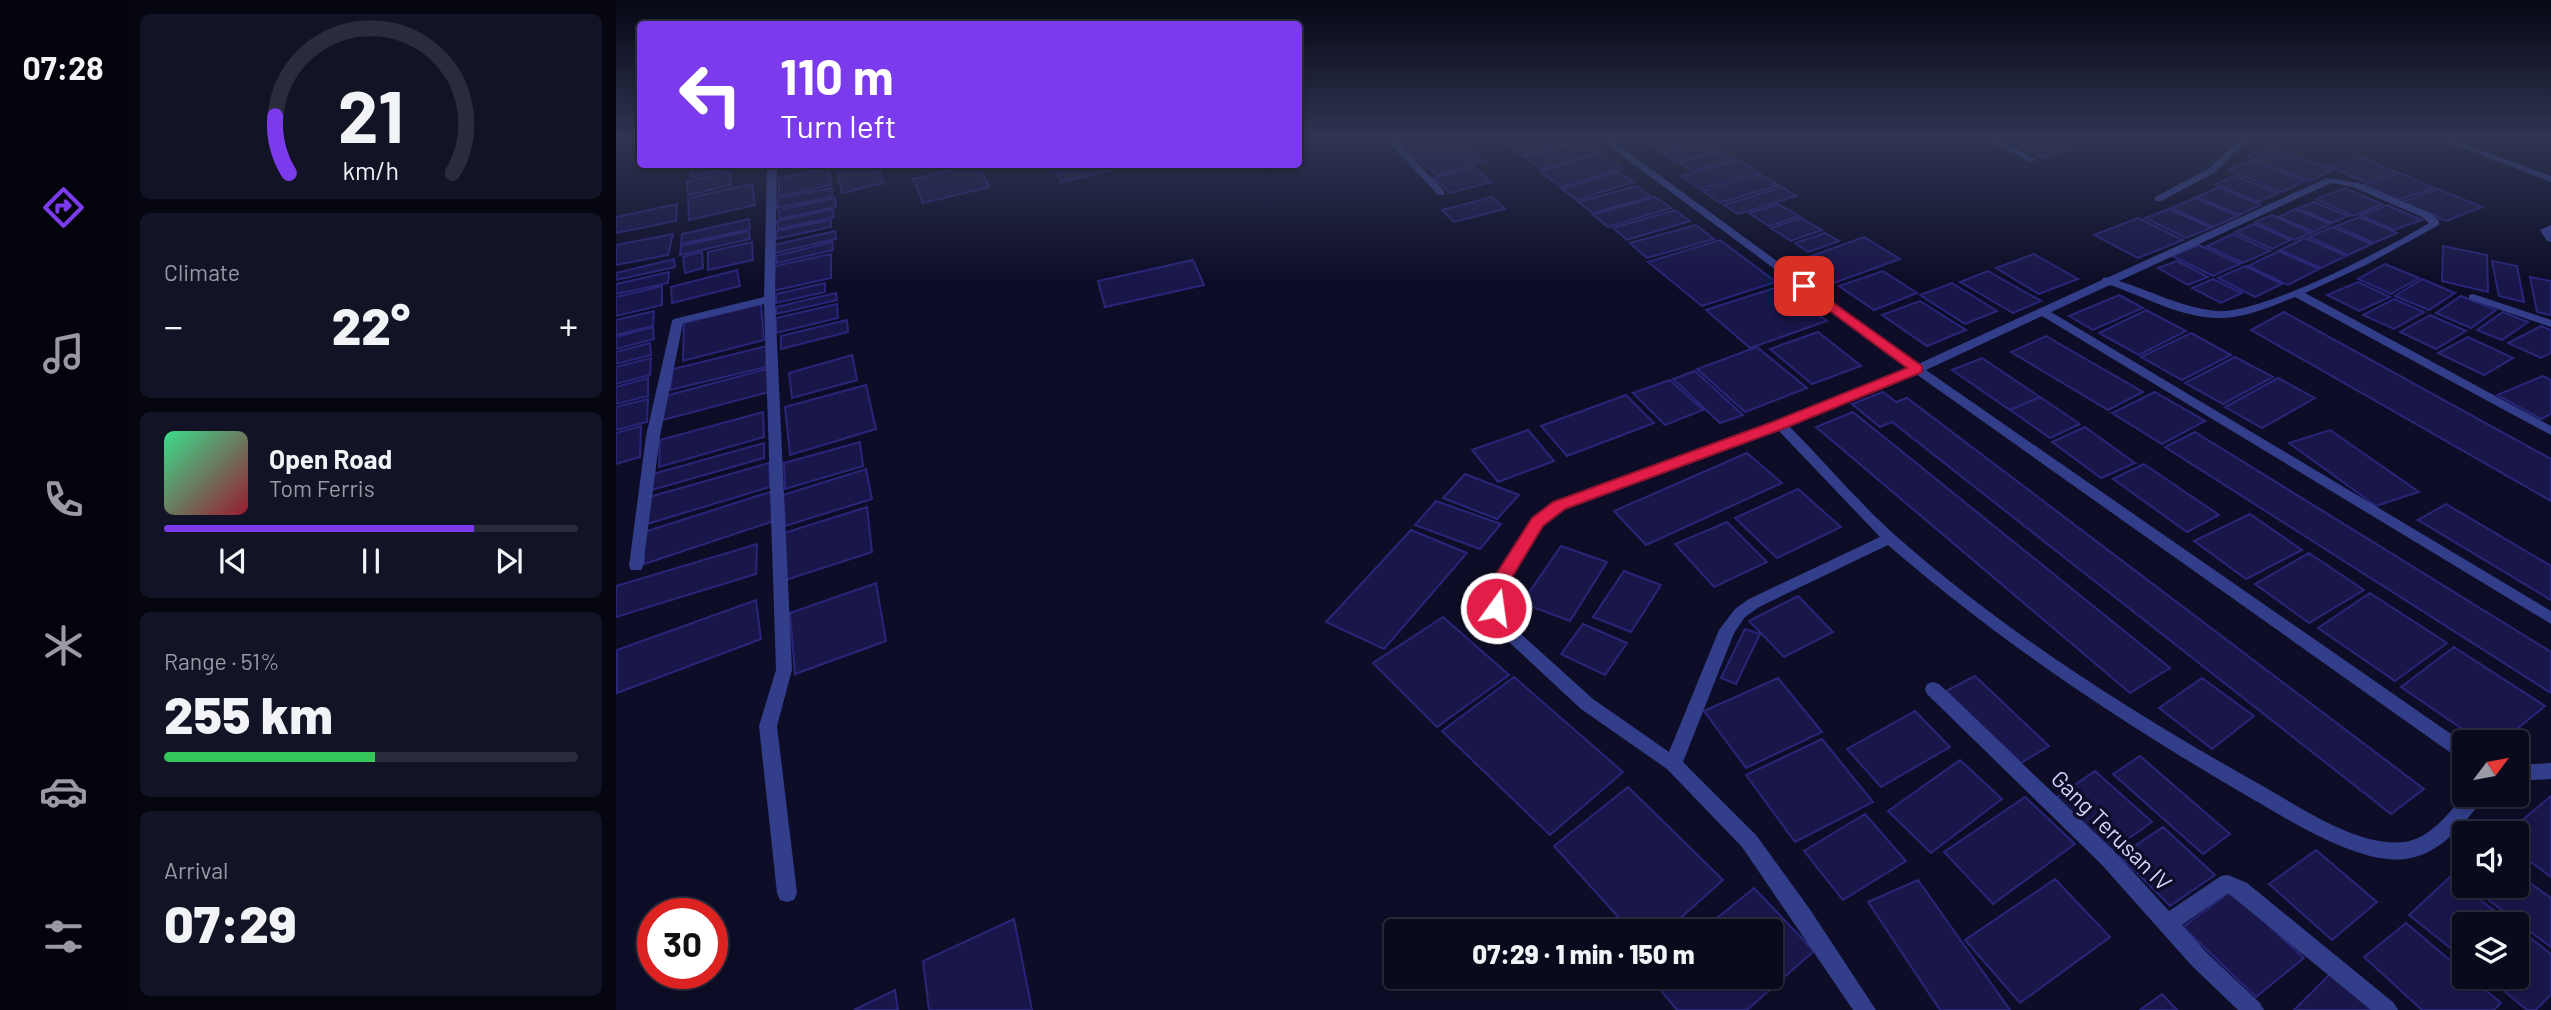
<!DOCTYPE html>
<meta charset="utf-8">
<style>
:root{--surface:#0a0a1d;--page:#131326;--text:#f1f3f6;--muted:#999aa4;--line:#2a2b3b;--accent:#7c3aed}
body{margin:0;font-family:Barlow,sans-serif;background:var(--page);color:var(--text);height:100vh;display:flex;flex-direction:column;font-size:26px;white-space:nowrap}
*{box-sizing:border-box;margin:0}
p{font-size:23px;color:var(--muted)}
.icon{flex:none;width:38px;height:38px;fill:none;stroke:currentColor;stroke-width:2;stroke-linecap:round;stroke-linejoin:round}
.map{position:relative;flex:1;overflow:hidden}
.details{display:flex;flex-direction:column;gap:14px;padding:14px;background:#060610;width:490px}
.details>*{flex:none}
.banner{position:absolute;left:21px;top:21px;width:665px;height:147px;border-radius:7px;box-shadow:0 4px 10px #0003,0 0 0 2px var(--line);background:#7c3aed;color:#fff;overflow:hidden}
.needle{width:46px;rotate:58deg}
.controls{position:absolute;left:1836px;top:730px;display:grid;gap:14px}
.controls a{display:grid;place-items:center;width:77px;height:77px;border-radius:7px;background:var(--surface);box-shadow:0 4px 10px #0003,0 0 0 2px var(--line);font-size:35px}
.speed{position:absolute;left:21px;top:898px;display:flex;gap:14px;font-size:35px;font-weight:700;text-align:center}
.speed>*{display:grid;place-content:center;width:91px;height:91px;border-radius:50%;background:var(--surface);box-shadow:0 4px 10px #0003,0 0 0 2px var(--line);line-height:1}
.speed .limit{border:10px solid #d22;background:#fff;color:#111}
.pin{position:absolute;display:grid;place-items:center;width:60px;height:60px;color:#fff;margin:-30px;border-radius:14px;box-shadow:0 4px 10px #0006}
.me{position:absolute;width:77px;margin:-38px;rotate:14deg;stroke-linejoin:round;filter:drop-shadow(0 0 5px #0008)}
.turn{display:flex;align-items:center;gap:24px;height:147px;padding:0 28px;font-size:32px}
.turn .icon{width:91px;height:91px;stroke-width:2.5}
.turn b{display:block;font-size:49px;line-height:60px}
.big{font-size:52px;font-weight:800;line-height:1.1}
.details .widget{flex:1;display:flex;flex-direction:column;justify-content:center;gap:10px;min-width:0;padding:0 24px;border-radius:10px;background:var(--page)}
.details .dial{align-items:center;gap:0}
.dial svg{height:182px;overflow:visible;fill:none;stroke:var(--line);stroke-width:7;stroke-linecap:round;text-anchor:middle}
.dial text{fill:var(--text);stroke:none}
.song{display:flex;align-items:center;gap:21px}
.cover{width:84px;height:84px;border-radius:10px;background:linear-gradient(135deg,hsl(150 70% 55%),hsl(350 70% 35%))}
.played{height:7px;border-radius:4px;background:linear-gradient(90deg,var(--accent) 75%,var(--line) 75%)}
.keys{display:flex;justify-content:space-around;direction:ltr}
.heat{display:flex;justify-content:space-between;align-items:center;font-size:38px;direction:ltr}
.charge{height:10px;border-radius:5px;background:linear-gradient(90deg,#34c759 51%,var(--line) 0)}
.trip{position:absolute;left:768px;top:919px;width:399px;height:70px;border-radius:7px;background:var(--surface);box-shadow:0 4px 10px #0003,0 0 0 2px var(--line);font-weight:800;line-height:70px;text-align:center}
main{display:flex;flex:1;min-height:0}
.dock{display:flex;flex-direction:column;width:126px;justify-content:space-around;align-items:center;background:#04040c;color:var(--muted)}
.dock .icon{width:49px;height:49px}
.dock .selected{color:var(--accent)}
.dock b{font-size:32px;color:var(--text)}
.map>svg:first-child{display:block}
.building{fill:#19174a;stroke:#292679;stroke-width:2}
.lines{fill:none;stroke-linecap:round;stroke-linejoin:round}
.lane{fill:#333e8b;fill-rule:evenodd}
.street{fill:#333e8b;fill-rule:evenodd}
.route{fill:#e11d48;stroke:#92132f;stroke-width:2}
.labels{text-anchor:middle;dominant-baseline:central;stroke-width:7;stroke-linejoin:round;paint-order:stroke}
.near-street-label{font-size:23px;fill:#d3d5ff;stroke:#0d0d27}
</style>
<main>
<nav class="dock">
<b>07:28</b>
<svg class="icon selected" aria-label="directions" viewBox="0 0 24 24"><path d="M12 3l9 9-9 9-9-9zM9 14v-3h6M13 9l2 2-2 2"/></svg>
<svg class="icon" aria-label="music" viewBox="0 0 24 24"><path d="M9 18V5l10-2v13"/><circle cx="6" cy="18" r="3"/><circle cx="16" cy="16" r="3"/></svg>
<svg class="icon" aria-label="phone" viewBox="0 0 24 24"><path d="M5 4h4l2 5-3 2q2 4 5 5l2-3 5 2v4C11 20 4 13 5 4z"/></svg>
<svg class="icon" aria-label="climate" viewBox="0 0 24 24"><path d="M12 3v18M4 7l16 10M4 17L20 7"/></svg>
<svg class="icon" aria-label="car" viewBox="0 0 24 24"><path d="M5 17H2v-5l4-1 3-4h7l3 4 3 1v5h-3M9 17h6M6 11h13"/><circle cx="7" cy="17" r="2"/><circle cx="17" cy="17" r="2"/></svg>
<svg class="icon" aria-label="filters" viewBox="0 0 24 24"><path d="M4 7h16M4 17h16"/><circle cx="9" cy="7" r="2"/><circle cx="15" cy="17" r="2"/></svg>
</nav>
<section class="details">
<div class="widget dial"><svg viewBox="0 0 100 80">
<path d="M14 69A42 42 0 1 1 86 69"/>
<path d="M14 69A42 42 0 0 1 8 44" stroke="#7c3aed"/>
<text x="50" y="56" font-size="32" font-weight="700">21</text>
<text x="50" y="72" font-size="11">km/h</text>
</svg></div>
<div class="widget"><p>Climate</p>
<div class="heat"><a>−</a><b class="big">22°</b><a>+</a></div>
</div>
<div class="widget">
<div class="song"><i class="cover"></i><div><b>Open Road</b><p>Tom Ferris</p></div></div>
<div class="played"></div>
<div class="keys"><svg class="icon" aria-label="previous" viewBox="0 0 24 24"><path d="M18 5L8 12l10 7zM5 5v14"/></svg><svg class="icon" aria-label="pause" viewBox="0 0 24 24"><path d="M8 5v14M16 5v14"/></svg><svg class="icon" aria-label="next" viewBox="0 0 24 24"><path d="M6 5l10 7-10 7zM19 5v14"/></svg></div>
</div>
<div class="widget"><p>Range · 51%</p><b class="big">255 km</b><div class="charge"></div></div>
<div class="widget"><p>Arrival</p><b class="big">07:29</b></div>
</section>
<div class="map">
<svg width="1935" height="1010" viewBox="0 0 1935 1010">
<rect width="100%" height="100%" fill="#0d0d27"/>
<path class="building" d="M805,137H836L869,161L821,175L781,144Z
M884,137H923L894,145Z
M930,137H963L967,140L905,156L894,146Z
M1025,137H1086L1090,139L1048,152Z
M1420,137H1438L1460,148L1428,158L1400,143Z
M971,140L988,151L925,169L909,157Z
M1090,142L1103,151L1060,162L1047,153Z
M1655,146L1717,170L1693,181L1630,156Z
M1107,151L1119,159L1076,171L1064,163Z
M984,154L1006,169L945,187L924,171Z
M1742,156L1780,172L1749,182L1712,166Z
M1123,160L1142,172L1084,189L1066,176Z
M1636,160L1689,181L1666,192L1613,170Z
M76,164H138L75,177Z
M226,164H261L267,183L226,193L220,166Z
M361,164L373,187L307,203L297,179Z
M436,164H523L445,182Z
M858,167L875,182L834,193L817,178Z
M213,168L215,185L163,196V178Z
M114,172L115,185L72,195L71,181Z
M1002,172L1018,182L961,200L946,189Z
M1784,173L1818,188L1782,200L1748,185Z
M1144,174L1163,185L1104,203L1087,191Z
M1619,176L1662,193L1643,202L1599,184Z
M136,184L139,205L73,220L72,198Z
M1020,186L1035,197L977,213L962,202Z
M1166,187L1180,196L1122,214L1108,205Z
M1603,187L1645,205L1623,215L1581,197Z
M216,188V197L161,208L162,198Z
M1729,188L1766,204L1737,216L1700,199Z
M1822,189L1866,207L1830,221L1786,202Z
M876,197L889,209L838,222L826,210Z
M1039,197L1055,208L992,227L977,215Z
M219,198L220,207L163,219V210Z
M1579,198L1622,216L1597,227L1555,208Z
M1698,202L1732,216L1716,223L1682,208Z
M61,204L60,221L0,233V217Z
M1162,204L1183,216L1153,226L1133,213Z
M1771,205L1806,220L1778,230L1744,215Z
M217,209L218,217L162,229L161,221Z
M1553,209L1595,228L1570,238L1529,218Z
M1679,209L1714,224L1698,232L1663,217Z
M1059,210L1074,221L1011,240L997,228Z
M1656,215L1695,233L1678,240L1639,222Z
M1743,217L1781,233L1758,243L1720,226Z
M1185,218L1206,230L1175,241L1155,228Z
M1522,218L1567,240L1522,258L1478,235Z
M133,219L134,229L65,244L66,234Z
M215,220V227L160,239V231Z
M1638,224L1674,240L1656,249L1619,232Z
M1080,225L1098,239L1031,258L1014,243Z
M1716,227L1756,244L1732,255L1693,237Z
M133,231L134,239L64,255L65,246Z
M219,231L220,239L159,253L158,245Z
M1209,233L1223,241L1192,252L1179,243Z
M57,234L52,255L0,265V245Z
M1617,234L1654,251L1627,263L1591,246Z
M1248,237L1284,259L1218,283L1184,260Z
M1689,238L1730,256L1705,268L1664,250Z
M1104,240L1160,282L1086,306L1032,262Z
M136,242L137,260L92,270V252Z
M216,242L217,250L161,263L160,256Z
M1583,245L1624,264L1597,276L1556,256Z
M1827,246L1871,255L1872,292L1826,281Z
M1663,251L1703,269L1672,285L1632,266Z
M86,252L87,268L69,273L67,257Z
M215,254V278L157,291L159,266Z
M1418,254L1462,279L1423,294L1380,268Z
M58,259L59,267L0,280V273Z
M577,260L588,285L489,307L482,281Z
M1561,261L1592,277L1572,285L1542,268Z
M1876,261L1901,266L1908,302L1883,296Z
M1769,264L1803,278L1775,294L1742,279Z
M1629,266L1666,284L1639,297L1602,278Z
M121,270L124,286L56,303L55,287Z
M1267,271L1301,293L1258,310L1223,286Z
M1372,271L1425,301L1397,313L1344,282Z
M53,272L52,283L0,294V284Z
M1914,277L1935,281V315L1921,312Z
M1597,279L1626,293L1605,303L1576,288Z
M1806,279L1839,293L1813,310L1779,296Z
M1742,282L1774,297L1743,311L1711,295Z
M209,283V292L160,303V294Z
M1336,283L1381,311L1349,324L1304,295Z
M46,286V305L0,316V297Z
M1165,286L1211,321L1134,348L1090,310Z
M220,293L221,300L160,314V307Z
M1503,295L1527,308L1477,330L1453,316Z
M1845,296L1880,310L1855,328L1820,313Z
M1778,299L1808,312L1778,329L1747,315Z
M1304,301L1350,330L1311,346L1266,315Z
M145,304L148,340L67,361L68,323Z
M221,304L222,318L160,333V318Z
M1530,310L1570,331L1523,355L1483,333Z
M38,311L37,326L0,335V320Z
M1668,312L1935,459V501L1635,330Z
M1887,312L1912,322L1886,340L1861,330Z
M1814,315L1850,331L1820,349L1784,332Z
M231,320L232,332L165,349V336Z
M1925,326L1935,330V353L1925,358L1892,343Z
M37,327L38,339L0,349V337Z
M1202,332L1245,366L1196,384L1154,349Z
M1575,333L1615,355L1566,380L1525,357Z
M1430,336L1527,392L1492,410L1395,352Z
M1852,337L1897,358L1868,375L1822,353Z
M34,343L35,355L0,364V352Z
M151,346L150,367L54,390L57,369Z
M1141,347L1191,388L1129,412L1081,369Z
M236,355L241,380L176,398L173,373Z
M1619,357L1657,377L1607,404L1569,383Z
M35,358L34,375L0,384V367Z
M1366,358L1424,397L1394,410L1336,370Z
M151,369L153,392L47,420L49,396Z
M1079,371L1127,415L1104,423L1057,379Z
M1927,376L1935,380V414L1925,419L1881,395Z
M32,378V396L0,404V387Z
M1662,378L1699,398L1646,428L1609,407Z
M1054,380L1087,410L1049,425L1017,393Z
M250,385L260,429L174,455L169,407Z
M1267,392L1280,402L1291,398L1808,789L1775,814L1276,422L1264,427L1236,404Z
M1539,392L1589,421L1546,444L1496,413Z
M1010,395L1038,423L951,456L925,426Z
M1424,397L1464,424L1434,438L1394,410Z
M32,399L31,422L0,430V407Z
M147,412L148,437L43,467L44,440Z
M1237,412L1554,668L1514,693L1200,427Z
M25,426L24,457L0,464V433Z
M1469,427L1519,463L1485,478L1436,442Z
M912,430L938,461L882,482L856,450Z
M1714,430L1803,492L1760,506L1673,443Z
M1579,432L1935,652V693L1549,447Z
M244,442L247,466L169,489L168,463Z
M148,443V458L36,490L37,474Z
M1131,453L1166,483L1030,545L998,511Z
M153,463L154,487L31,524L33,497Z
M1528,464L1603,515L1571,532L1497,479Z
M250,469L256,499L169,526L167,495Z
M849,474L903,495L881,519L827,498Z
M1182,489L1225,527L1161,558L1119,518Z
M154,492L158,521L28,564V532Z
M820,501L885,524L864,549L799,525Z
M1830,504L1935,566V600L1802,520Z
M251,507L256,552L170,580L168,533Z
M1634,514L1686,550L1630,579L1578,541Z
M1111,522L1151,562L1098,587L1059,544Z
M795,530L851,553L768,649L710,622Z
M141,544L140,574L0,617V586Z
M945,546L991,562L954,621L906,603Z
M1693,553L1748,590L1693,623L1639,584Z
M1008,571L1045,585L1015,632L977,617Z
M260,583L270,641L179,674L174,613Z
M1754,593L1831,643L1779,681L1702,628Z
M1182,596L1217,632L1168,657L1133,621Z
M140,600L145,639L1,693V650Z
M827,617L893,675L821,727L757,663Z
M967,624L1011,643L989,675L945,654Z
M1129,629L1144,634L1120,684L1105,678Z
M1838,647L1929,706L1885,742H1865L1785,687Z
M1359,676L1433,746L1405,763L1330,691Z
M898,677L1007,772L934,835L826,731Z
M1162,678L1206,732L1130,768L1088,711Z
M1586,678L1638,716L1596,749L1543,708Z
M1299,711L1334,747L1265,787L1231,749Z
M1206,739L1257,802L1179,842L1130,775Z
M1524,756L1614,834L1587,854L1497,774Z
M1344,760L1386,799L1315,853L1272,811Z
M1479,771L1536,822L1495,851L1440,798Z
M1012,787L1107,880L1050,931H1015L938,846Z
M1935,796V877L1900,851V833H1891Z
M1409,797L1459,844L1377,904L1328,852Z
M1249,814L1290,861L1227,900L1188,851Z
M1547,827L1599,875L1554,906L1504,856Z
M1700,850L1761,902L1716,940L1653,884Z
M1900,873L1935,898V947L1854,886H1900Z
M1834,877L1896,924H1848V959L1793,915Z
M1439,879L1494,937L1404,1003L1349,940Z
M1302,880L1394,1010H1324L1252,902Z
M1138,888L1198,951L1131,1010H1061L1033,976H1155V931H1085Z
M1615,891L1688,958L1640,997L1567,927Z
M398,919L416,1010H313L307,961Z
M1790,923L1848,972V976H1853L1885,1003L1878,1010H1806L1748,957Z
M1900,927L1935,954V994L1920,1010H1911L1870,976H1900Z
M1714,974L1756,1010H1678Z
M279,990L282,1010H238Z
M1546,994L1561,1010H1524Z"/>
<g class="lines">
<path class="lane" d="M1368,137H1379L1421,160L1413,162Z
M1626,137H1635L1598,173L1545,201H1539V197L1592,169Z
M1818,137H1831L1935,176V182Z
M389,164H399V166L394,169Z
M1935,225V242L1931,241L1924,230Z"/>
<path class="street" d="M768,137H777L828,191V195H822Z
M981,137H991L1302,364L1486,280L1487,278L1493,277L1711,178L1743,183L1814,213L1823,221V225L1750,265L1689,293L1935,426V435L1679,297C1656,306 1630,318 1605,318C1568,319 1529,297 1494,285L1435,312L1935,611V624L1426,316L1310,370L1848,743V760L1842,758L1300,374L1173,426C1209,462 1242,502 1280,536C1390,633 1515,712 1643,784C1683,806 1740,847 1788,842C1814,839 1833,813 1849,794H1870L1867,800C1846,825 1824,855 1789,859C1743,865 1673,820 1633,797C1506,723 1384,642 1272,545L1143,607L1129,617L1118,633L1067,762L1140,835L1193,908L1260,1010H1237L1126,847L1051,769L965,709L894,643L875,612L872,608L876,582L917,519L938,503L1159,422L1292,368ZM1715,183L1737,187L1806,217L1813,223C1772,248 1645,315 1601,311C1567,308 1535,291 1503,281ZM1162,430L1264,537L1133,599L1119,609L1103,630L1053,752L977,699L906,635L888,607L889,586L927,525L948,509Z
M151,164H161L159,299L176,670L161,726L181,893L178,900L171,902L164,900L161,893L143,726L160,670L148,304L67,323L44,436L27,566L25,570H15L13,566L30,436L56,321L58,319L148,297Z
M1857,294L1935,320V327L1853,299V295Z
M1317,682L1323,684L1500,853L1553,911L1605,876L1612,875L1631,883L1778,1003L1782,1010H1755L1612,893L1566,925L1590,952L1644,1003L1648,1010H1622L1576,966L1486,865L1311,694L1309,689L1311,684Z
M1935,763V779L1900,781V765Z"/>
</g>
<linearGradient id="sky" x2="0" y2="1"><stop stop-color="#070715"/><stop offset="0.49" stop-color="#2f3552"/><stop offset="1" stop-color="#2f3552" stop-opacity="0"/></linearGradient>
<rect width="1935" height="279" fill="url(#sky)"/>
<path class="route" d="M1188,282L1306,366V372L1169,428L949,509L927,526L890,587L887,612H874L872,608L875,582L916,518L937,502L1159,421L1291,368L1184,289V283Z"/>
<g class="labels">
<g class="near-street-label">
<text transform="translate(1496 830) rotate(45)">Gang Terusan IV</text>
</g>
</g>
</svg>
<div class="controls">
<a><svg class="needle" viewBox="-14 -14 28 28"><path d="M0-13l5 13h-10z" fill="#e53935"/><path d="M0 13l5-13h-10z" fill="#999aa4"/></svg></a>
<a><svg class="icon" aria-label="sound" viewBox="0 0 24 24"><path d="M4 9h4l5-4v14l-5-4H4zM17 9q2 3 0 6"/></svg></a>
<a><svg class="icon" aria-label="layers" viewBox="0 0 24 24"><path d="M12 4l9 5-9 5-9-5zM3 14l9 5 9-5"/></svg></a>
</div>
<div class="speed"><div class="limit">30</div></div>
<div class="pin" style="left:1188px;top:286px;background:#d93025"><svg class="icon" aria-label="arrive" viewBox="0 0 24 24"><path d="M6 21V4h12l-3 4 3 4H6"/></svg></div>
<svg class="me" style="left:880px;top:608px" viewBox="-20 -20 40 40"><circle r="17" fill="#e11d48" stroke="#fff" stroke-width="3"/><path d="M0-11L8 9 0 5-8 9z" fill="#fff"/></svg>
<div class="trip">07:29 · 1 min · 150 m</div>
<div class="banner">
<div class="turn"><svg class="icon" aria-label="left" viewBox="0 0 24 24"><path d="M17 20v-9H6M10 6l-5 5 5 5"/></svg><div><b>110 m</b>Turn left</div></div>
</div>
</div>
</main>
